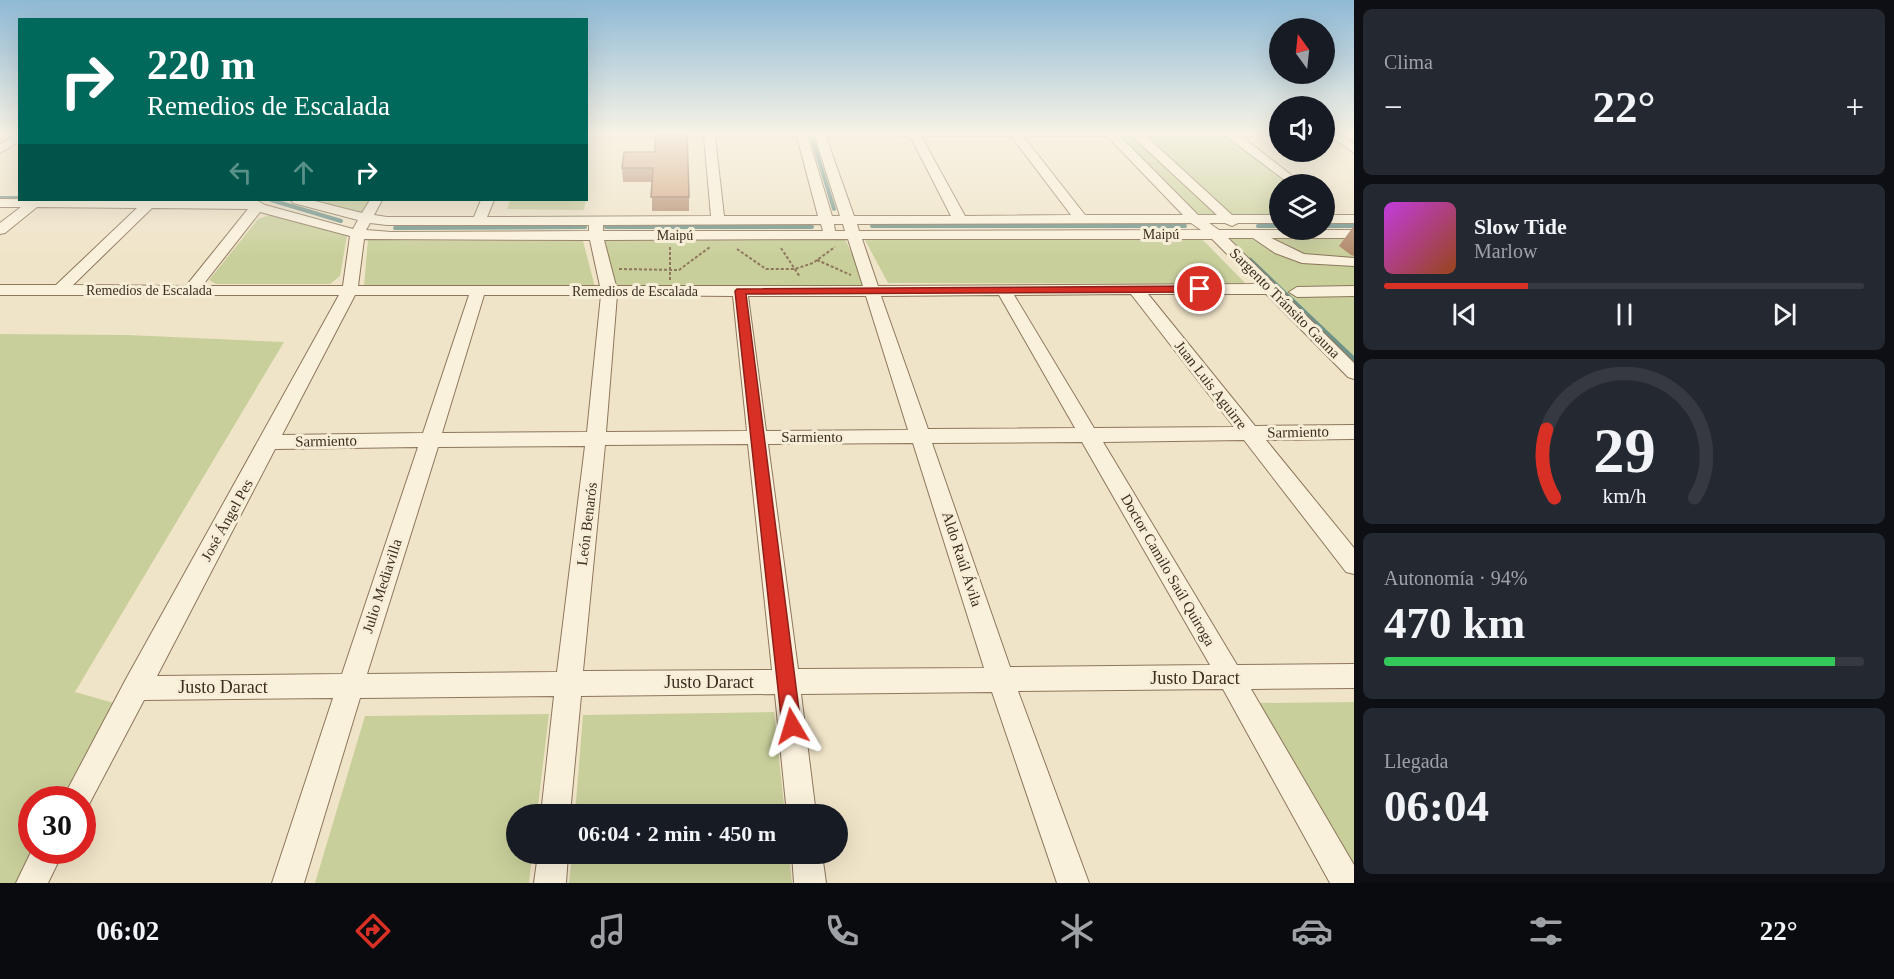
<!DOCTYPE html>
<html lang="es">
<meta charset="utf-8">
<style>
:root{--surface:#171b24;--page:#242831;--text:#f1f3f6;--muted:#9ea1a6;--line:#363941;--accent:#d93025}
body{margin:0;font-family:"Times New Roman",serif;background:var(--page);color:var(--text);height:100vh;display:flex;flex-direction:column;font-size:22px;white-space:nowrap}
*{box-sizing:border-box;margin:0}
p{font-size:20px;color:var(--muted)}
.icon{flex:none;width:33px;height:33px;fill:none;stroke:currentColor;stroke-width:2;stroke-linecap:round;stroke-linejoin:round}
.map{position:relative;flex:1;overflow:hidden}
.drawer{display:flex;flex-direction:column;gap:9px;padding:9px;background:#0d0f14;width:540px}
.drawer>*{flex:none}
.banner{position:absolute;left:18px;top:18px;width:570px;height:183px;border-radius:0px;box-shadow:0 6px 24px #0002;background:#00695c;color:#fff;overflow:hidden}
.needle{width:39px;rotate:345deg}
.buttons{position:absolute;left:1269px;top:18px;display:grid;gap:12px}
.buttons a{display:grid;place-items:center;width:66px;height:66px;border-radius:50%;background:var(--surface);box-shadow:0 6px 24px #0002;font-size:30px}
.speed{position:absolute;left:18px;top:786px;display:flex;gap:12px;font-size:30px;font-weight:700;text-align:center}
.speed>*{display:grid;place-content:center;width:78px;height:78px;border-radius:50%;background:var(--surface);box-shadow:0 6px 24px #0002;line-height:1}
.speed .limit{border:9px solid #d22;background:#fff;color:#111}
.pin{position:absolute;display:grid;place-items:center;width:51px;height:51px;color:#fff;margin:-26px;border:3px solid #fff;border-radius:50%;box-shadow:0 2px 6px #0007}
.me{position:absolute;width:66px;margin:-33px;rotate:353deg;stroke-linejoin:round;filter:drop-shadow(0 0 4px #0008)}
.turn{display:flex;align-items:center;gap:21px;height:126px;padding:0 30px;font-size:27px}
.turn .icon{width:78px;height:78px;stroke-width:2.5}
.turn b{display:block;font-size:42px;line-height:51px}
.lanes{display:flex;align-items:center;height:57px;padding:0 30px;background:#0003;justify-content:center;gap:30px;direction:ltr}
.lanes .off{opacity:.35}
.big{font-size:45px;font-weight:700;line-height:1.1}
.drawer .tile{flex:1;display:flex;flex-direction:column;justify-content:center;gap:9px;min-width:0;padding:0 21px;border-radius:9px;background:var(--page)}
.drawer .dial{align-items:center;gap:0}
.dial svg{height:156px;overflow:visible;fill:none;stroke:var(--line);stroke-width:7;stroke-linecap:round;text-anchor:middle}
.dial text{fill:var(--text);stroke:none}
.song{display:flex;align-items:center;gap:18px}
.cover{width:72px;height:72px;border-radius:9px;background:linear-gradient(135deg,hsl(290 70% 55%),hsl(20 70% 35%))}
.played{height:6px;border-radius:3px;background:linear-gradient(90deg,var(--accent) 30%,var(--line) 30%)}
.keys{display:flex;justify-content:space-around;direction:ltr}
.heat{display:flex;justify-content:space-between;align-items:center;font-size:33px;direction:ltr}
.charge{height:9px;border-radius:4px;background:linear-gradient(90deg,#34c759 94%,var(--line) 0)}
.trip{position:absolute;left:506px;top:804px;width:342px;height:60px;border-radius:30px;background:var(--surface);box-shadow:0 6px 24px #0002;font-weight:700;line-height:60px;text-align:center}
.tabs{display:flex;height:96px;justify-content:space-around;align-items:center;background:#090b0e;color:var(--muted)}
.tabs .icon{width:42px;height:42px}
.tabs .selected{color:var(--accent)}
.tabs b{font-size:27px;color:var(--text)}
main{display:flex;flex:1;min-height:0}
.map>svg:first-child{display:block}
.green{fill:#c9cf9b}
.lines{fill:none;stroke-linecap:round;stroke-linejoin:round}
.stream-far1{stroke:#6f938a;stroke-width:4}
.stream{stroke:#6f938a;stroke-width:4.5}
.minor-casing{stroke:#8d765c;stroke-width:2}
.path{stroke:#8d765c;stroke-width:2;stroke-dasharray:3 2;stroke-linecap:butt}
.minor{fill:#faf1dc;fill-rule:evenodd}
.wall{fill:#b2896c}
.building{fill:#cf9f7d;stroke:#916f58;stroke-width:1.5}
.route{fill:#d93025;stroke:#8d1f18;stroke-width:1.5}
.labels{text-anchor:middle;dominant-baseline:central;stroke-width:6;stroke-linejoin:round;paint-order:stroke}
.far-street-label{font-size:14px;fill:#3d2e20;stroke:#f7eed8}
.street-label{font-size:15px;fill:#3d2e20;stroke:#f7eed8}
.near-street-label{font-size:18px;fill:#3d2e20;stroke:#f7eed8}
</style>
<main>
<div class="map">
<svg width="1354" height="883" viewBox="0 0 1354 883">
<rect width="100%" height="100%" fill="#f0e4c8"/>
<path class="green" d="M1145,136H1228L1290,184H1280L1279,215H1231Z
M1118,138H1136L1216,214L1197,215Z
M317,200H371L363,213Z
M510,200H586L584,210L507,209Z
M270,215L347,236L340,276L330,284H216L209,280L258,219Z
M604,238L843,239L846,241L866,285L616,286Z
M1229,238H1354V359Z
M1202,239L1246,284L888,283L865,240Z
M368,240L583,241L595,287L364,286Z
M0,334L128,335L284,342L75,692L114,703L61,799L32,800L33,851L15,883H0Z
M1354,702V866L1259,703Z
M774,712L785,814H575L583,715Z
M549,714L537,814H516V854H532L529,883H315L365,716Z
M572,854H789L792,883H569Z"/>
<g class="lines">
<path class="stream-far1" d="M813,141L834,209
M0,198H20
M271,200L341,221
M872,226H1185
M1258,226H1280
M1324,226H1354
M606,227H812
M395,228L585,227"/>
<path class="stream" d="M1250,260L1354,359"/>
<defs>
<path id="minor" d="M586,132H1280L1279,135L1241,136L1303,184H1290L1226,136H1146L1232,215H1280V223H1238L1232,226L1225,223H1209L1219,230H1354V238H1271L1304,254L1354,258V266L1302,263L1275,253L1253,238H1228L1354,363V379L1348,377L1266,294H1148L1255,426L1354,425V439L1266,440L1354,548V574L1346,572L1244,440L1103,442L1237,665L1354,664V688L1251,689L1354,865V883H1330L1223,689L1018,691L1089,883H1057L992,692L801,694L816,814H787L775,694L581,696L570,814H541L554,696L360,698L304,883H272L333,698L144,700L86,810L82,812V800H62L126,679L339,295H0V285H56L137,208L37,207L5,233L0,234V223L21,207H0V199L258,201L265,205L353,229L358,220L293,203L291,200H311L362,213L370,200H382L374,215L387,217H474L481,200H494L487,217L711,216L704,137H586ZM910,136L951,216H854L826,137ZM921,136H1011L1071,215L965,216ZM1023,136H1107L1183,215H1085ZM1120,136H1132L1217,215H1198ZM715,137H797L818,216H724ZM808,137H815L840,216H832ZM152,208L248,209L186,286L73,285ZM260,212L350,236L343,286H202ZM370,223L387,225H589V231L391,232L366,230ZM1191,223L1201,230L859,231L857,224ZM821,224L823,231H603V225ZM834,224H843L845,231H835ZM364,239L590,240L600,286H358ZM848,239L863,286H616L604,240ZM862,239H1212L1257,284L878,286ZM1131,294L1234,427L1094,428L1014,295ZM355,295H469L423,433L282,435ZM484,295H601L587,432L442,433ZM617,295L733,296L747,431L606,432ZM999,295L1075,428L928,429L881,296ZM748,296H866L908,430L766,431ZM1082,442L1210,665L1010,667L932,443ZM913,443L984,668L798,669L768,444ZM748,444L772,670L583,671L605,445ZM585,446L557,672L367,674L438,447ZM418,447L342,674L157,676L275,449Z
M1324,132H1337L1354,144V153Z
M20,133V141L0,153V144Z
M1324,215H1354V223H1324Z
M1354,286V296L1297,297L1289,292L1297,287Z
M32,850H64L48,883H16Z
M538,854H568L566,883H534Z
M792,854H822L826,883H794Z"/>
</defs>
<use href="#minor" class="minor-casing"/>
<path class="path" d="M670,247V280
M781,248L800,277
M737,249L766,269H795L813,263L835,247
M817,260L851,275
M619,269L679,270L710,247"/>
<use href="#minor" class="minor"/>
</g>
<path class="wall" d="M655,152L689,197V211H652V182H623L622,168Z
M1353,227H1354V256L1351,255L1339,246Z"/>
<path class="building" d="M656,132H687L689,197H651L653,168H622L624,152H655Z"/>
<linearGradient id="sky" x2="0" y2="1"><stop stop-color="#8fbad6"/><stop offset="0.52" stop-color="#f8f3e6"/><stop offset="1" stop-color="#f8f3e6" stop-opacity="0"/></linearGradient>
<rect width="1354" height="256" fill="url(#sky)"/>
<path class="route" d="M1200,286L1205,289L1204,292L746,294L801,726L798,733L792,735L785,733L782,726L735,291L737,289Z"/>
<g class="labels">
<g class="far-street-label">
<text x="1161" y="234">Maipú</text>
<text x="675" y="235">Maipú</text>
<text x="149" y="290">Remedios de Escalada</text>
<text x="635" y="291">Remedios de Escalada</text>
</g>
<g class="street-label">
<text transform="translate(1285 303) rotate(45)">Sargento Tránsito Gauna</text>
<text transform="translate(1211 385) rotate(52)">Juan Luis Aguirre</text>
<text transform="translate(1298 432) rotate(-1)">Sarmiento</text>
<text x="812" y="437">Sarmiento</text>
<text transform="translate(326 441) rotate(-1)">Sarmiento</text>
<text transform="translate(227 520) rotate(-61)">José Ángel Pes</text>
<text transform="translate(587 524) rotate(-83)">León Benarós</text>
<text transform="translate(962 559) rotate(72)">Aldo Raúl Ávila</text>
<text transform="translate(1168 570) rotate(60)">Doctor Camilo Saúl Quiroga</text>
<text transform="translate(382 586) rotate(-72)">Julio Mediavilla</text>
</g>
<g class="near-street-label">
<text x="1195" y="678">Justo Daract</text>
<text x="709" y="682">Justo Daract</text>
<text x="223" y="687">Justo Daract</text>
</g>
</g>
</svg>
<div class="buttons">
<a><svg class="needle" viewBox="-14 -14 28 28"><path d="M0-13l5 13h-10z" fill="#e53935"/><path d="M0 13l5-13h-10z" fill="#9ea1a6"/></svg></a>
<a><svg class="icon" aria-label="sound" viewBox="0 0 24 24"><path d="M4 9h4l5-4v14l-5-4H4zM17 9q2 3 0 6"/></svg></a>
<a><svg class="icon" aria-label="layers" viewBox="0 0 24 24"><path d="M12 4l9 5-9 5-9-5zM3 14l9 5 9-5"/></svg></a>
</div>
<div class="speed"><div class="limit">30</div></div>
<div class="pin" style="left:1200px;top:289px;background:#d93025"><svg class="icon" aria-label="arrive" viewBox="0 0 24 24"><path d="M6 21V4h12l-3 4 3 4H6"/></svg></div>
<svg class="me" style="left:792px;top:726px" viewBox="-20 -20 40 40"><path d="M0-17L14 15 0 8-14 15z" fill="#d93025" stroke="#fff" stroke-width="4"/></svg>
<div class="trip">06:04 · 2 min · 450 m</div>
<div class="banner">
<div class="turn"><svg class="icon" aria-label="right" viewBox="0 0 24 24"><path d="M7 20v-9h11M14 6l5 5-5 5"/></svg><div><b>220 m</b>Remedios de Escalada</div></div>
<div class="lanes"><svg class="icon off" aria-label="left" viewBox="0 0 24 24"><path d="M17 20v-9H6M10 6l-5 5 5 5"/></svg><svg class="icon off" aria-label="ahead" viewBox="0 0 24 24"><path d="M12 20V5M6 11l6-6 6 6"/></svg><svg class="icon" aria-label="right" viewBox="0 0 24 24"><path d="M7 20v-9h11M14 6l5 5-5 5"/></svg></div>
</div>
</div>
<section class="drawer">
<div class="tile"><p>Clima</p>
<div class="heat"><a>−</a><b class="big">22°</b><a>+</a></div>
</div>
<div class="tile">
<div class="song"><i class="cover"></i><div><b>Slow Tide</b><p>Marlow</p></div></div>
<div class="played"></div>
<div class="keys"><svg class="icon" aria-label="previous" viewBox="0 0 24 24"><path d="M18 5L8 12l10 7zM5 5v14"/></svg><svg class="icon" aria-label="pause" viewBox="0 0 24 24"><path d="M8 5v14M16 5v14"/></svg><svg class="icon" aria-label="next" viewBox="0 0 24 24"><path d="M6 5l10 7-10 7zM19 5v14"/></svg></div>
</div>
<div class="tile dial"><svg viewBox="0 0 100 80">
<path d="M14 69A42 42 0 1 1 86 69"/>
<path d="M14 69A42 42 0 0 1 10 34" stroke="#d93025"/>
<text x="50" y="56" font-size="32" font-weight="700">29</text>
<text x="50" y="72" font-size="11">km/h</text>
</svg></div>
<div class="tile"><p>Autonomía · 94%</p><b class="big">470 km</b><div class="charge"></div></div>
<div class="tile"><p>Llegada</p><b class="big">06:04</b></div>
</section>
</main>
<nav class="tabs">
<b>06:02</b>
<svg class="icon selected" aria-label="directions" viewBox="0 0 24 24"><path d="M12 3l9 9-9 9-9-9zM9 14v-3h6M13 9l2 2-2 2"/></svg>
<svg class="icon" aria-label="music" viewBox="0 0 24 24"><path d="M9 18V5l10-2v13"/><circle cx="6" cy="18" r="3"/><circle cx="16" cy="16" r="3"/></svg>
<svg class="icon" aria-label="phone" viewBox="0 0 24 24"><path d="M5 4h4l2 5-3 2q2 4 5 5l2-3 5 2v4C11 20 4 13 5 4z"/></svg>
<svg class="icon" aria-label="climate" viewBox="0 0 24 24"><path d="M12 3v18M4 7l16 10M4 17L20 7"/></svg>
<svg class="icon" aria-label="car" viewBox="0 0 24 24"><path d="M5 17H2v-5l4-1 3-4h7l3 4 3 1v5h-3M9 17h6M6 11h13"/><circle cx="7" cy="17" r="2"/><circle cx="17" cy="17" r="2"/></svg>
<svg class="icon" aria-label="filters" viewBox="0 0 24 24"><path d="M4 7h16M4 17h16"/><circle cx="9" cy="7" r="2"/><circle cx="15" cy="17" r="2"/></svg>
<b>22°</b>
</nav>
